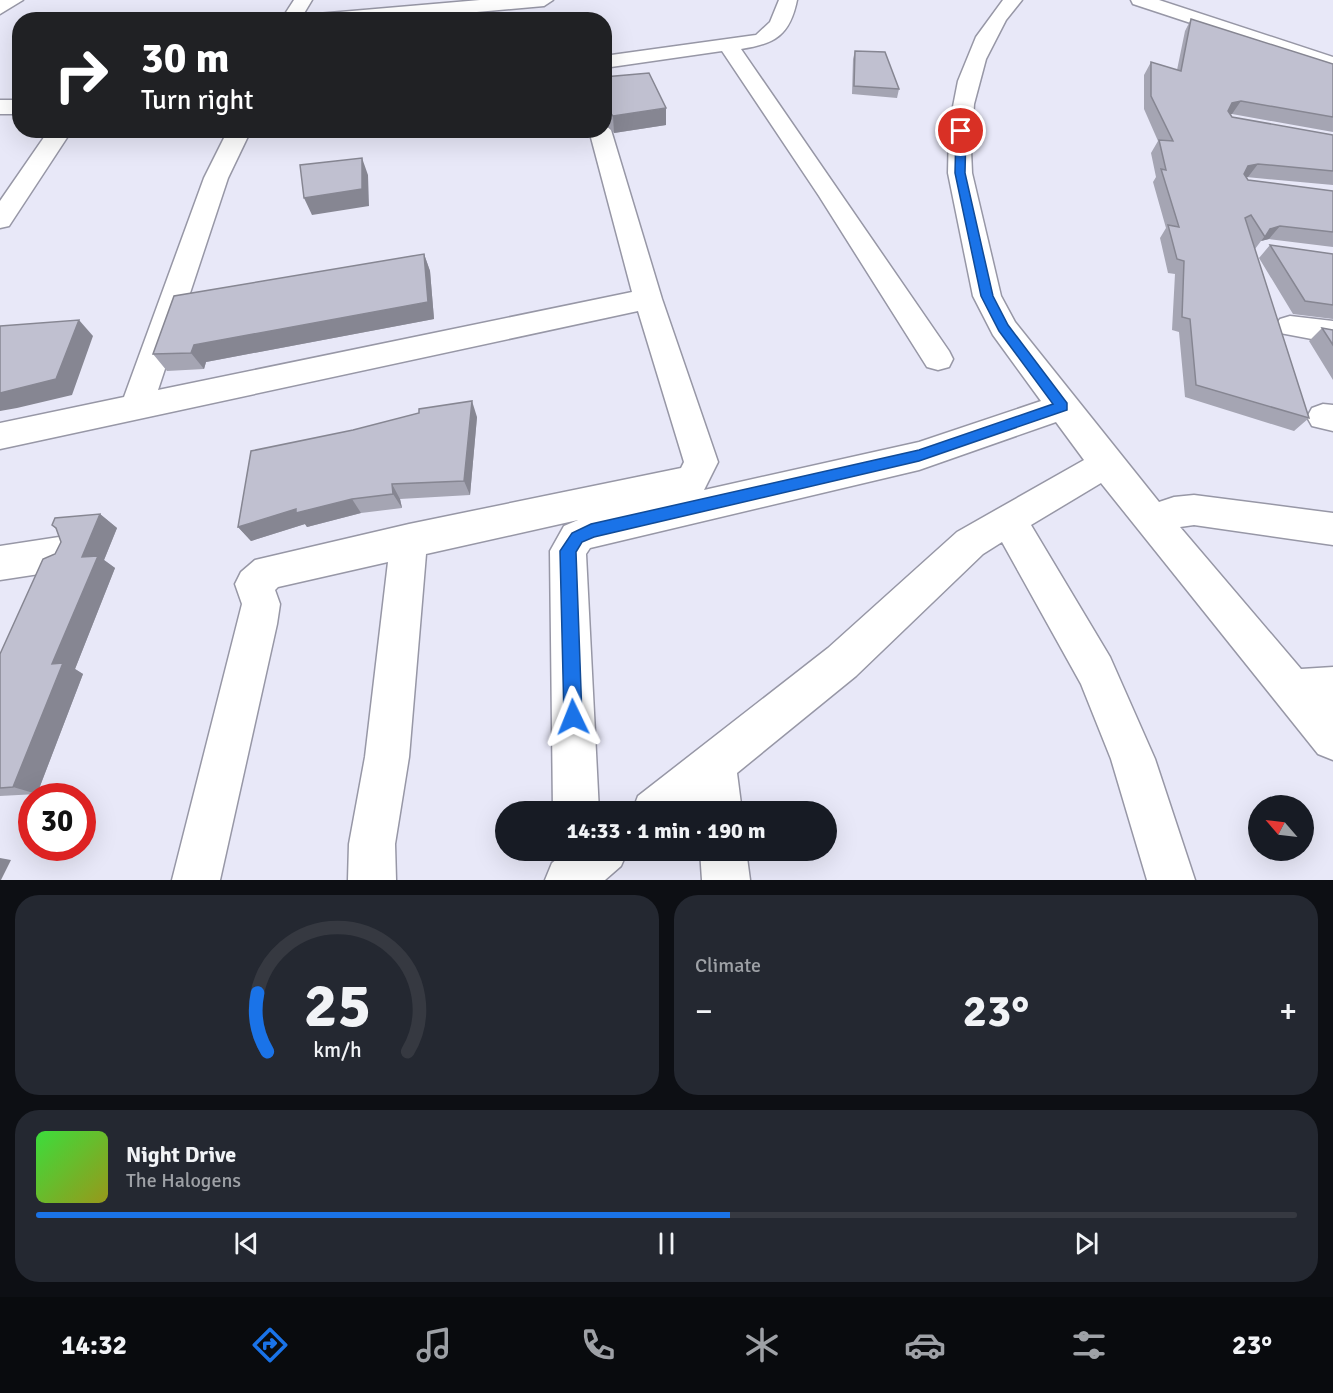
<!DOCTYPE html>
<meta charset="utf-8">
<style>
:root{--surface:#171b24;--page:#242831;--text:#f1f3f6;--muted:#9ea1a6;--line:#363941;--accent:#1a73e8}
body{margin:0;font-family:Signika,sans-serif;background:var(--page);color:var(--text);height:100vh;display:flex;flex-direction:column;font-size:22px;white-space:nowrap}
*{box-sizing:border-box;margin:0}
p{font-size:20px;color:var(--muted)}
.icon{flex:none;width:33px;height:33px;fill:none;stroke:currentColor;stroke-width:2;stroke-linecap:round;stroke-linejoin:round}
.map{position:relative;height:880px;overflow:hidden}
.details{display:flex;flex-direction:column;gap:15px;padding:15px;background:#0d0f14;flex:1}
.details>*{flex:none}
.guide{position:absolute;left:12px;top:12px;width:600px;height:126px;border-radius:24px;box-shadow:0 6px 24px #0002;background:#202124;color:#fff;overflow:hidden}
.needle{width:39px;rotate:298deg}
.controls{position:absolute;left:1248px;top:795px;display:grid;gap:12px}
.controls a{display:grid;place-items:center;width:66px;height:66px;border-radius:50%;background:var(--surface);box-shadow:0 6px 24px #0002;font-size:30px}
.speed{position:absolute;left:18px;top:783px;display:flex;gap:12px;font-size:30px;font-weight:700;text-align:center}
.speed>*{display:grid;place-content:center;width:78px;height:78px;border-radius:50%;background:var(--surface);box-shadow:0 6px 24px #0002;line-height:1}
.speed .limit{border:9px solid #d22;background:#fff;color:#111}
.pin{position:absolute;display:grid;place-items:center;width:51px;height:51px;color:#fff;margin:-26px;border:3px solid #fff;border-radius:50%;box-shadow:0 2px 6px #0007}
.me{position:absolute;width:66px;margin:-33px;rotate:358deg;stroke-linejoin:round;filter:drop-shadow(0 0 4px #0008)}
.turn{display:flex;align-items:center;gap:21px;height:126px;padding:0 30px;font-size:27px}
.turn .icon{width:78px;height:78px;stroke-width:2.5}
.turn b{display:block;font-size:42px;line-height:51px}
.big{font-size:45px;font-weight:700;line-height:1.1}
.details .card{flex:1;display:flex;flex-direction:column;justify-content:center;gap:9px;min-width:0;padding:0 21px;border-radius:24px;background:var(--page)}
.details .dial{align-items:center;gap:0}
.dial svg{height:156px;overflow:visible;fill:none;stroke:var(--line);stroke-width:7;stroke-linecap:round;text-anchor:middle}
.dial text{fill:var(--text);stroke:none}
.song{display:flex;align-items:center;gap:18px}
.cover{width:72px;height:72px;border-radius:9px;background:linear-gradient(135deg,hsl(120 70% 55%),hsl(60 70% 35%))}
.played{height:6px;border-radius:3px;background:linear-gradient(90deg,var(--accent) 55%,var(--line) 55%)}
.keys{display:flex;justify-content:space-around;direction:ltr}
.heat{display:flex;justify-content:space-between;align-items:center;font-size:33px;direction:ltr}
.details .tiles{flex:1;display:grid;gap:15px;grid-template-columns:1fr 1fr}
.card:last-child{grid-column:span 2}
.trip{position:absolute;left:495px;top:801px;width:342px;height:60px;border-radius:30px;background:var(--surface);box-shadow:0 6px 24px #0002;font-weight:700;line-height:60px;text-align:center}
.tabs{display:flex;height:96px;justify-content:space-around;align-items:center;background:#090b0e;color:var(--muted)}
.tabs .icon{width:42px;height:42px}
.tabs .active{color:var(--accent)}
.tabs b{font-size:27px;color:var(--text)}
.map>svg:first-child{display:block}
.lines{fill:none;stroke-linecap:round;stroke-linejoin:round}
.minor-casing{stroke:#9797a6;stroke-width:3}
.major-casing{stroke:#9797a6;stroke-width:3}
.minor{fill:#fff;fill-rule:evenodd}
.major{fill:#fff;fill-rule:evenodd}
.wall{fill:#a5a5b3}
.shaded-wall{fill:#868692}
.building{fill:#c0c0d0;stroke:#868692;stroke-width:1.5}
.route{fill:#1a73e8;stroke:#114b97;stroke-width:1.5}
</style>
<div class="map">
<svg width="1333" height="880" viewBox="0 0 1333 880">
<rect width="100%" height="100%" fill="#e8e8f8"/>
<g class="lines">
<defs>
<path id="minor" d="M0,0H23L0,14Z
M294,0H312L300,20H281Z
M480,0H553L544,6L388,20H308L317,14Z
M779,0H797C790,35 775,44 741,49L949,351L953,359L949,367L938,370L927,367L819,196L722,51L604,68V56L756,35L770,22Z
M1003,0H1022L1006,20L986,59L974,104L971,150L972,173L1001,296L1015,322L1159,502L1174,497L1194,495L1333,513V545L1194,525L1180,527L1301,669L1333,667V760L1318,754L1101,483L1031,525L1110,657L1155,759L1195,880H1147L1111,759L1081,684L1002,542L983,554L856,676L737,773L742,812H696V807L690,812H632L638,796L828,648L957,532L1084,460L1056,422L919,470L590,548L586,554L599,812H553L550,551L564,526L578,520L426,554L409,757L395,844L396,880H348L349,844L365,757L388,562L278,587L275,590L280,604L277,624L220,880H172L242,604L235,584L241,572L255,560L409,524L681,468L684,462L638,311L0,449V423L124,397L204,178L228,130H251L228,178L158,390L632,292L589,130H604V124L611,130L662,299L718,462L704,490L919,442L1041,401L993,335L973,296L948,173L949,127L958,81L976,37Z
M0,100H20V114H0Z
M49,130H72L9,226L0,228V201Z
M1290,316L1333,321V343L1280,333L1275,326L1280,319Z
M1323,404L1333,405V431L1312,426L1307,417L1312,408Z
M59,537L72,542L77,554L72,566L59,571L0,580V546Z
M568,850H628L621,866L605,880H545L552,863Z
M700,850H746L750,880H702Z"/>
<path id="major" d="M1131,0H1159L1333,57V70L1133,4Z"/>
</defs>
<use href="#minor" class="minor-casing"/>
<use href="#major" class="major-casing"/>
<use href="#minor" class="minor"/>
<use href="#major" class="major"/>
</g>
<path class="wall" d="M1191,19L1333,64V132L1232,114H1230L1232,117L1333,135V185L1246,177L1248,180L1333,191V247L1269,239L1261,241L1255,249L1309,418L1294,431L1185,397L1179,332L1172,330L1175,274L1168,273L1160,238L1166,228L1153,182L1156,177L1151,153L1158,141L1144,109V75L1151,62L1177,70L1185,31Z
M855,51L899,89L897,98L852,94L853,59Z
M604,77L666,125L614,133L604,121Z
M1270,245L1333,254V319L1293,314L1259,258Z
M424,254L430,271L434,319L206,362L204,369L167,371L153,354Z
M1322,328L1333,330V380L1309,341Z
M477,417L470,495L400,499L402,508L361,513L307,527L305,524L251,541L238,527Z
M100,514L117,528L104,560L115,568L75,669L83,674L37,794L0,796V654L55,554L61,542L56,529L52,525Z"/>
<path class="shaded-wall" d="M1241,101L1232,114L1223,116L1232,103Z
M666,108V125L614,133L613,116Z
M362,158L368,175L369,206L312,215L304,198Z
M1258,164L1248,177L1239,179L1248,166Z
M1280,226L1269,239L1261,241L1270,229Z
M424,254L430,271L434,319L206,362L204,369L191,353L194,345Z
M79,320L93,336L72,395L17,408L0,411V393Z
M472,401L477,417L470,495L464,481Z
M392,484L400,499L402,508L393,494Z
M352,499L361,513L307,527L305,524L251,541L238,527L296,509Z
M100,514L117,528L104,560L115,568L75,669L83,674L37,794L13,787L52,664L82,557Z
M0,858L11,860L1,880H0Z"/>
<path class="building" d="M1191,19L1333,64V117L1241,101L1232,103L1228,111L1232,117L1333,135V171L1258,164L1248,166L1244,174L1248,180L1333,191V232L1280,226L1270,229L1265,237L1251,215L1245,218L1309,418L1196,385L1190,319L1182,317L1184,261L1177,259L1168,225L1179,227L1161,169L1166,170L1159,140L1173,141L1151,96V62L1181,71Z
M855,51L885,52L899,89L854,86Z
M649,73L666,108L613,116L604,106V77Z
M362,158V189L304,198L300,165Z
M1270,245L1333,254V305L1305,301Z
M424,254L428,302L194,345L191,353L153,354L174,296Z
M79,320L56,379L0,393V326Z
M1322,328L1333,330V345Z
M472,401L464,481L392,484L393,494L352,499L296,513V509L238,527L251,451L353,430L419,413V409Z
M100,514L82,557L98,556L52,664L63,663L13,787L0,788V654L43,559L55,554L61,542L56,528L52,525L55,518Z"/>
<path class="route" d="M961,128L966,131L965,173L993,296L1008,325L1067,403V410L919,461L594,537L582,542L576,552L582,717L579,723L573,725L567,723L564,717L560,551L572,533L591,524L919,450L1053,404L999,331L981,296L955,173L956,131Z"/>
</svg>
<div class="controls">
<a><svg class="needle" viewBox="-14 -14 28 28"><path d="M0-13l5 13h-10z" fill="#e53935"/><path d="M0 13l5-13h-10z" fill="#9ea1a6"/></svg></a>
</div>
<div class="speed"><div class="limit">30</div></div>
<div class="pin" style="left:961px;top:131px;background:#d93025"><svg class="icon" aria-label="arrive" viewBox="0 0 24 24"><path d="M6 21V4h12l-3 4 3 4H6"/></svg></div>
<svg class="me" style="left:573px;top:717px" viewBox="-20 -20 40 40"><path d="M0-17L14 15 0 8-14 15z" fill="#1a73e8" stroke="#fff" stroke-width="4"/></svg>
<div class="trip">14:33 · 1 min · 190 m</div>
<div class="guide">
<div class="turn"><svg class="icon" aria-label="right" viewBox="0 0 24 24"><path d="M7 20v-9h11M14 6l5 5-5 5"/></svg><div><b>30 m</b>Turn right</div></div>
</div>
</div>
<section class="details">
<div class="tiles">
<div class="card dial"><svg viewBox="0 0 100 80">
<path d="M14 69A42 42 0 1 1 86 69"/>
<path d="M14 69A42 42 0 0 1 9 39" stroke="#1a73e8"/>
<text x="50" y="56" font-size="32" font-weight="700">25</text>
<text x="50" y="72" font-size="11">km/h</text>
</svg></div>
<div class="card"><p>Climate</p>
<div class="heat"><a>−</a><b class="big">23°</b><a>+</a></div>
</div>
<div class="card">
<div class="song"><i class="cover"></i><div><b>Night Drive</b><p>The Halogens</p></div></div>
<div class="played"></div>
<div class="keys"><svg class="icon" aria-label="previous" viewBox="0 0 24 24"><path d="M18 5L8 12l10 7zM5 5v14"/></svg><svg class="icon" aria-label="pause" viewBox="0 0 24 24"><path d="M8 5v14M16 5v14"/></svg><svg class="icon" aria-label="next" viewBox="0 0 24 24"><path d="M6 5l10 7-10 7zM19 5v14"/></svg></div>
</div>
</div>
</section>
<nav class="tabs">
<b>14:32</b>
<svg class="icon active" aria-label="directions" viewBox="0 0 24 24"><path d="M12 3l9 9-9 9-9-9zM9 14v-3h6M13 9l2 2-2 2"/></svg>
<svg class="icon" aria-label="music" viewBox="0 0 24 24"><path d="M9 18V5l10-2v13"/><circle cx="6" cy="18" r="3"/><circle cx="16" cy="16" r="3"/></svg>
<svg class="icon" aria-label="phone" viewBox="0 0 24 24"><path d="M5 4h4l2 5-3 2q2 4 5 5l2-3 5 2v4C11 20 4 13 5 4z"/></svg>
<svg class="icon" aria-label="climate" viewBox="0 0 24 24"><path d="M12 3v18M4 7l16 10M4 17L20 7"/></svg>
<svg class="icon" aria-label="car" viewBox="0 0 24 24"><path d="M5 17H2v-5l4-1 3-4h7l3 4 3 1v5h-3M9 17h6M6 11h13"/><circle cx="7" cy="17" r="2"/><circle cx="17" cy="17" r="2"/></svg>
<svg class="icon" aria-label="filters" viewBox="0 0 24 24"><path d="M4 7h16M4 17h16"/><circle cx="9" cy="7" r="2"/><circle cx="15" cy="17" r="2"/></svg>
<b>23°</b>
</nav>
